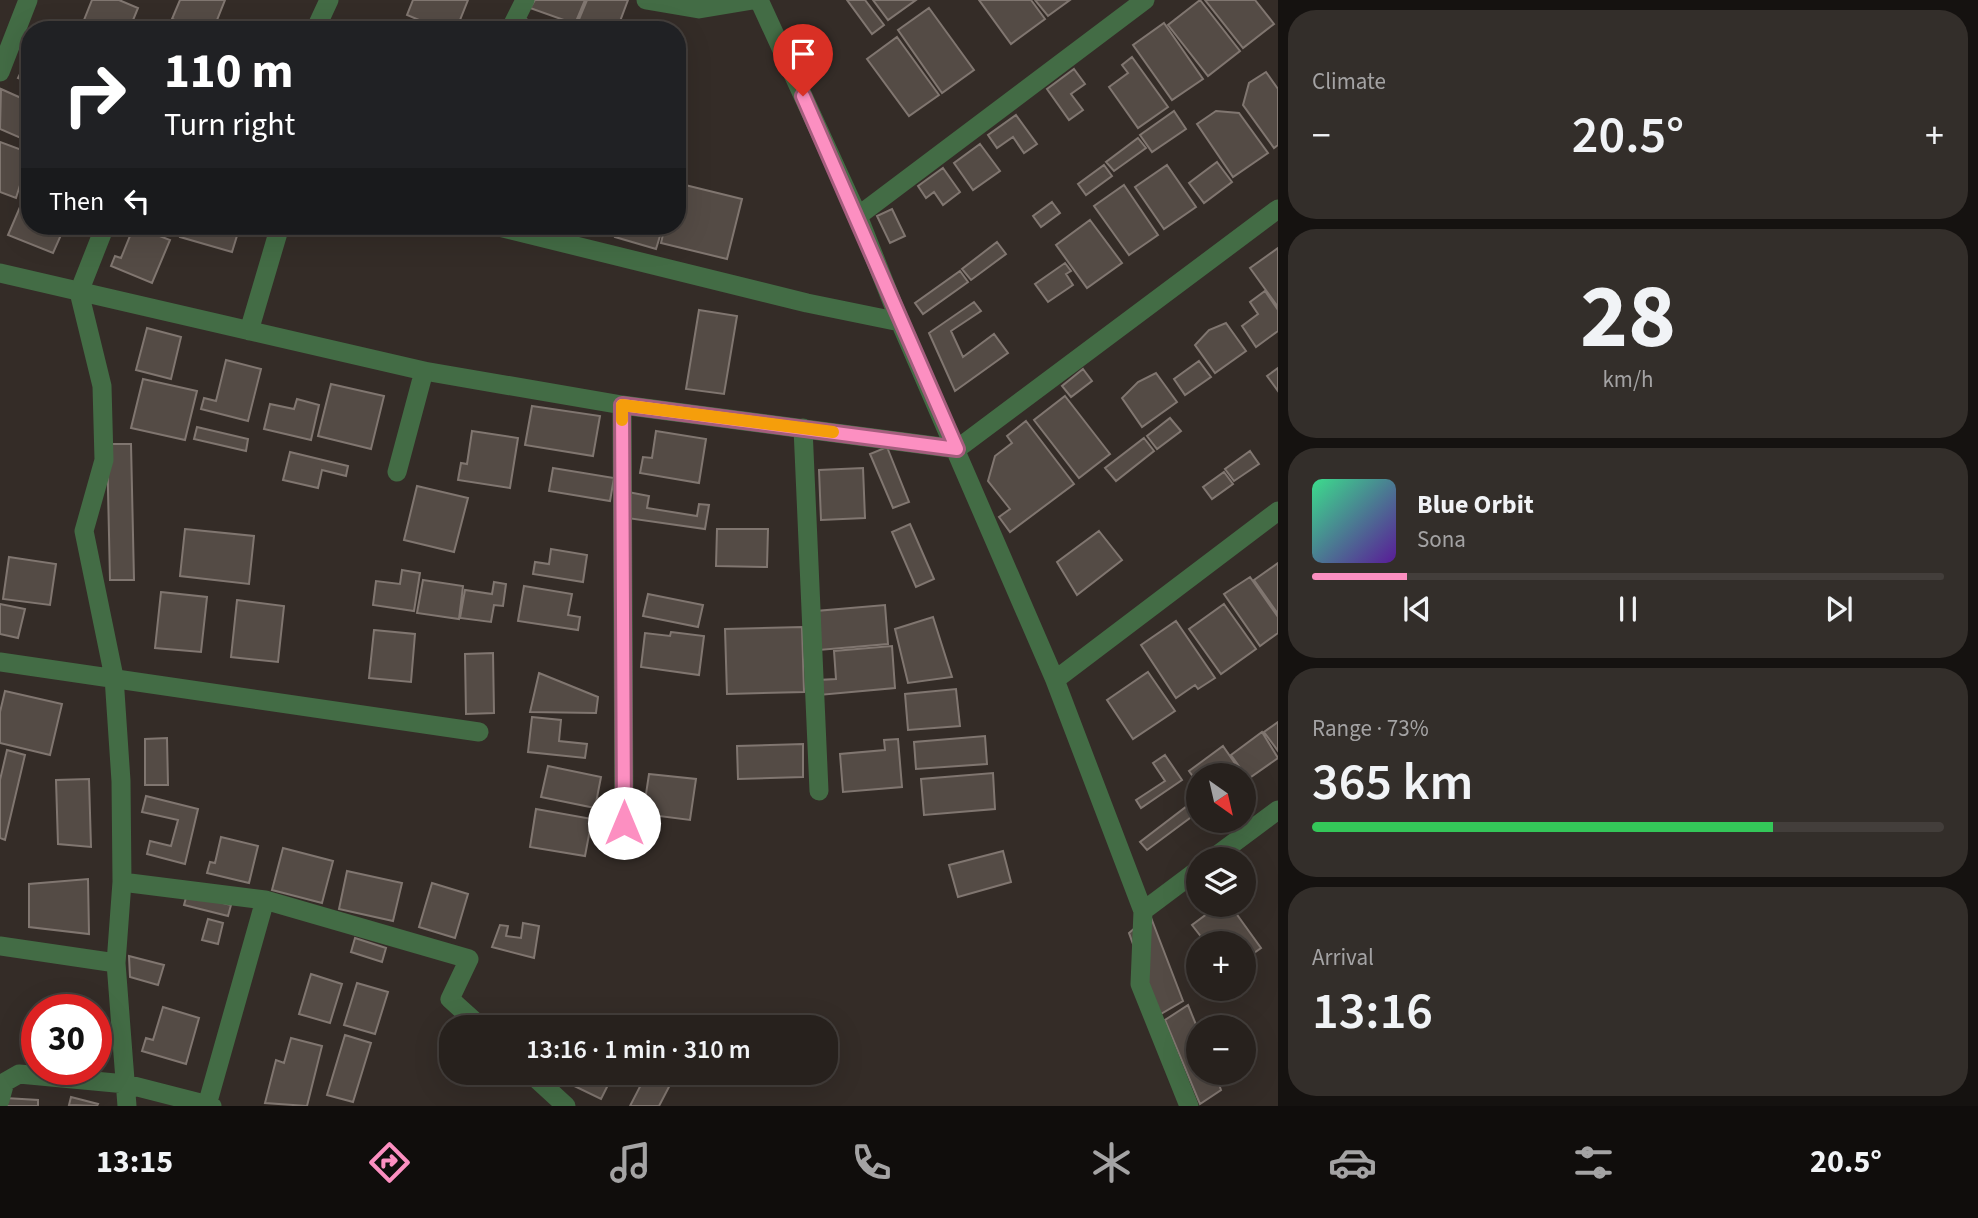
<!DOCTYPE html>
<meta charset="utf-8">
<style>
:root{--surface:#27211d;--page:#332e2a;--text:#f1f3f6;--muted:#a4a3a4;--line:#433e3b;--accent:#fc8fc1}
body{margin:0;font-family:"Source Sans 3",sans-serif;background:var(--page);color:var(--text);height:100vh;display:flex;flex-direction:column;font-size:26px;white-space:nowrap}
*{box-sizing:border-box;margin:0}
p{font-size:23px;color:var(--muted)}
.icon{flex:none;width:38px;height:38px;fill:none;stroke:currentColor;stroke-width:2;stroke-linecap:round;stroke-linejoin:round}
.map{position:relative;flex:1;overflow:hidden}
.drawer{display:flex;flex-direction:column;gap:10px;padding:10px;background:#151210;width:700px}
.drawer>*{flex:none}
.top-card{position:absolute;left:21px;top:21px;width:665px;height:214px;border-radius:28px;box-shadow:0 7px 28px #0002,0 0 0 2px var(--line);background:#202124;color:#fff;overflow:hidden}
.needle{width:46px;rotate:146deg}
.buttons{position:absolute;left:1186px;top:763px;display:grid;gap:14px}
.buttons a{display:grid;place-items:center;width:70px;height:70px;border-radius:50%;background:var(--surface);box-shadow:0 7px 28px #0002,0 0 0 2px var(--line);font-size:35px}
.speed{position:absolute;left:21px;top:994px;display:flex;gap:14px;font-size:35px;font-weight:700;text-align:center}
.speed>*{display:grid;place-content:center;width:91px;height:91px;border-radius:50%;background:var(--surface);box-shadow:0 7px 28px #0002,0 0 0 2px var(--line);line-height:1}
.speed .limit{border:10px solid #d22;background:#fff;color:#111}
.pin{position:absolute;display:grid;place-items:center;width:60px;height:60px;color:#fff;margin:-72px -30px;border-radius:50% 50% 50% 0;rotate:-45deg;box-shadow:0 0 7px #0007}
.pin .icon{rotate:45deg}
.me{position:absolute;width:77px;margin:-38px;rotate:0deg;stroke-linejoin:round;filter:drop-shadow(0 0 5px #0008)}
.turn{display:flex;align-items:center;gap:24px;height:147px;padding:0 28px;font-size:32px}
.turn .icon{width:91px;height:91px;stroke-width:2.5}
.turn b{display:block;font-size:49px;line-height:60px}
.then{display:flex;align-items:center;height:66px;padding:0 28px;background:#0003;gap:14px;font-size:26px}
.big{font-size:52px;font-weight:600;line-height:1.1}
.drawer .tile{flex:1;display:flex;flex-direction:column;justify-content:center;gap:10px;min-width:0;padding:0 24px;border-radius:28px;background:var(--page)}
.drawer .dial{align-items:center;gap:0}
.dial b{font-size:91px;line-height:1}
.song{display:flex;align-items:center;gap:21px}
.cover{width:84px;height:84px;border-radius:10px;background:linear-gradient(135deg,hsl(150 70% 55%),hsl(270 70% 35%))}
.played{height:7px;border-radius:4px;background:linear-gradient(90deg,var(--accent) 15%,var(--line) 15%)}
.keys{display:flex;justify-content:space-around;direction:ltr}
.heat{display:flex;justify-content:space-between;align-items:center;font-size:38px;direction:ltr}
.charge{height:10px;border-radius:5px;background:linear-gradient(90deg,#34c759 73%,var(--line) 0)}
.trip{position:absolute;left:439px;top:1015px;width:399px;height:70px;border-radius:28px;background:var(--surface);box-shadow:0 7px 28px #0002,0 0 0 2px var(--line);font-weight:600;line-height:70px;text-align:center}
.menu{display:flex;height:112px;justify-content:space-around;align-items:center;background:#100d0c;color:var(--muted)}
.menu .icon{width:49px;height:49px}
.menu .selected{color:var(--accent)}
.menu b{font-size:32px;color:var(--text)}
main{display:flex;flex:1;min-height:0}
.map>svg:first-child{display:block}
.building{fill:#544b45;stroke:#807670;stroke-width:2}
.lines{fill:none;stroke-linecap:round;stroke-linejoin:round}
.minor{stroke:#436c45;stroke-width:19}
.route-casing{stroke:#a45d7d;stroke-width:18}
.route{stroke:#fc8fc1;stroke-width:12}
.slow{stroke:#f59e0b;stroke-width:12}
</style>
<main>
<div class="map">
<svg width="1278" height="1106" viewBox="0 0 1278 1106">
<rect width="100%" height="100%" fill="#342c27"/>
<path class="building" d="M92,0H119L138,8L129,30H80Z
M180,0H225L213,30H201L172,19Z
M413,0H468L456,30H443L407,15Z
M535,0H585L575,24L530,8Z
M587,0H628L619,24L623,26L622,30H591L577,24Z
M847,0H865L884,25L872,34Z
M873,0H916L888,20Z
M979,0H1031L1045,19L1011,44Z
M1035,0H1070L1048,16Z
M1200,0L1240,51L1208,76L1168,25Z
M1205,0H1255L1274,24L1243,48Z
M929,8L974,70L942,93L898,30Z
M525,19L557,30H522Z
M1164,23L1203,79L1172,100L1133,45Z
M897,37L939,95L909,116L867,59Z
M1132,57L1168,107L1138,128L1109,87L1128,73L1122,65Z
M25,64L30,66V83L18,78Z
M1074,69L1085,84L1071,94L1083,110L1069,120L1047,89Z
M1266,72L1278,89V145L1274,148L1243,105L1249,83Z
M1,89L30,102V142L0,129Z
M1174,111L1186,129L1152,152L1140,135Z
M1216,111L1239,113L1268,153L1233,177L1197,124Z
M1016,115L1037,144L1024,153L1013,137L997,148L988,135Z
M1138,138L1146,148L1114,171L1106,162Z
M0,142L30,153L16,198L0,192Z
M980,144L1000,171L973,190L954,163Z
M1217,162L1232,182L1204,203L1189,183Z
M1104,165L1112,176L1086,195L1078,184Z
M1167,165L1196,207L1164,229L1135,187Z
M943,168L960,192L943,205L934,192L926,198L918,186Z
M677,183L742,199L727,259L661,243L665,226H677Z
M1124,185L1158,235L1129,255L1094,206Z
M26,193L30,194V226H65L53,253L8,235Z
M1052,202L1060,213L1041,227L1033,216Z
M892,209L905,236L890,243L877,216Z
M1090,220L1122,263L1087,288L1056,245Z
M134,226L170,240L152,283L111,266L115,256L121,258Z
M183,226H240L232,252L180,237Z
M618,226H663L656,249L615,237Z
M997,242L1006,254L971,280L962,269Z
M1278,248V307L1250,268Z
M1065,263L1071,271L1066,274L1073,285L1048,302L1035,284Z
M960,271L968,282L923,314L915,303Z
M1265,291L1278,310V331L1256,347L1242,326L1258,314L1250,302Z
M974,302L981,311L951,331L963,357L994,334L1008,353L955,391L929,333Z
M699,310L737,316L724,394L686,389Z
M1226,323L1246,351L1215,373L1195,345L1209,330Z
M147,328L181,337L171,379L136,370Z
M226,360L261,369L248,421L201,409L204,398L216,401Z
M1199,361L1211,377L1185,395L1174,379Z
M1278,368V391L1267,376Z
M1083,369L1092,381L1071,397L1062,386Z
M1156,373L1177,402L1142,427L1122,398L1138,382Z
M143,379L197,391L185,440L131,428Z
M331,384L384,396L371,449L318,436Z
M1065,396L1110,454L1079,478L1034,420Z
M297,399L319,405L311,440L264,429L270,404L294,409Z
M532,406L600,416L593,456L525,445Z
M1170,418L1181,431L1157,449L1147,436Z
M1026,421L1074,484L1010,532L999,517L1010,509L988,481L995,456L1012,443L1007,436Z
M197,427L248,439L246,451L194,439Z
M472,431L518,438L510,488L458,480L461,463L467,464Z
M656,431L706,439L699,483L640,473L643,457L652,458Z
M1144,438L1154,451L1116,481L1105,468Z
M107,444H131L134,580H110Z
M887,447L909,502L893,508L870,454Z
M1250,451L1259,464L1234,481L1225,469Z
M290,452L348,466L346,476L322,470L318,488L283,480Z
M553,468L614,478L610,501L549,491Z
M863,468L865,518L821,520L819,470Z
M1224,472L1233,484L1212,499L1203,487Z
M417,486L468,498L454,552L404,540Z
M628,492L649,496L647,508L697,516L699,504L709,505L705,529L627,518Z
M910,524L934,579L916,587L892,532Z
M185,529L254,536L249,584L180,576Z
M717,529H768L767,567L716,566Z
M1099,531L1122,560L1077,595L1057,562Z
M551,549L587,555L583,582L533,574L535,562L549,564Z
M9,557L56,564L50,605L3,599Z
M1278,563V614L1254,580Z
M402,570L420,573L414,611L373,605L376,581L400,584Z
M1250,577L1278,617V633L1260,646L1224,594Z
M423,580L463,586L459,619L417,613Z
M494,582L506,584L503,606L494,605L491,622L460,618L465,590L492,594Z
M524,586L572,594L568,615L580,617L578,630L518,621Z
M161,592L207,597L201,652L155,648Z
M648,594L703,605L698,627L643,616Z
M237,600L284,606L278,662L231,657Z
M0,604L25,609L18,638L0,634Z
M1224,604L1256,649L1221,674L1189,629Z
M885,605L888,644L819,650L816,611Z
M933,617L952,677L908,683L895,629Z
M1176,621L1215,678L1198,689L1195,685L1176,698L1141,645Z
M802,627L804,692L727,694L725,629Z
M374,630L415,634L411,682L369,678Z
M671,632L704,636L699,675L641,667L645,633L670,636Z
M892,646L895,688L819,695L818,680L836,679L834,651Z
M493,653L494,713L466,714L465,654Z
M1148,672L1175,711L1133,739L1107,700Z
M539,673L598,697L596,713L530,712Z
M956,689L960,726L908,730L905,694Z
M5,691L62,704L50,755L0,743V712Z
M532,717L561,720L559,741L587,744L585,758L528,752Z
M1278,722V751L1264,732Z
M1262,732L1278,758L1248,779L1231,755Z
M985,736L987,764L916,769L914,742Z
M167,738L168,785H145V739Z
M898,739L902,787L843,792L840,754L885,750L884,740Z
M803,744V777L738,779L737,746Z
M1223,746L1243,775H1199V785L1189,771Z
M7,750L25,755L5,840L0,838V780Z
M1165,755L1182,780L1141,808L1136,800L1165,781L1153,763Z
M548,766L601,777L595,808L541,797Z
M993,773L995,809L924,815L921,779Z
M649,774L696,779L690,820L643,814Z
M89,779L91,847L58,844L56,780Z
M146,796L198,809L185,864L147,854L150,841L171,846L178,820L142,812Z
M1191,803L1198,812L1147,850L1140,842Z
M536,809L592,819L585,856L530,847Z
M221,837L258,846L249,883L207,873L210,862L215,863Z
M283,848L333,861L322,903L272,890Z
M1003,851L1011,882L958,897L949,865Z
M347,871L402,883L393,921L339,909Z
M88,879L89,934L29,927V884Z
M432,883L468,894L455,938L419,927Z
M187,894L231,905L228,916L184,905Z
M1219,905H1230L1261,948L1244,960V943H1206L1192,925Z
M1150,915L1183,1001L1159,1015L1129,933Z
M208,919L223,923L218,944L202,940Z
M523,923L539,926L534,958L492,947L500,925L508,926L506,936L521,938Z
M355,938L386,948L382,962L351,952Z
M129,956L164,965L158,985L130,977Z
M311,974L342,984L330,1023L299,1014Z
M357,983L388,992L375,1034L344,1025Z
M1188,1005L1199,1032V1073H1215L1221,1090L1200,1104L1165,1020Z
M163,1007L199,1018L186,1064L142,1051L146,1038L153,1040Z
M345,1035L371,1043L353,1102L327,1095Z
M291,1038L322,1046L307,1106L265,1103L276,1060L284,1063Z
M569,1073H614L601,1099L564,1081Z
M647,1073L671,1083L659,1106H630Z
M71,1097L98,1104L97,1106L69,1105Z
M5,1098L38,1100V1106H4Z"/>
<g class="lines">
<path class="minor" d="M646,0L699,9L753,0
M759,0L858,216L900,322L1055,680L1143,911L1140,984L1189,1106
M316,28L329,0
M510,30L525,0
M0,72L28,0
M858,216L1145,0
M105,226L79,292L102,386L104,460L84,531L114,677L121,781L122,882L116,963L127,1106
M495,226L807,303L900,322
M0,273L424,371L622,405L957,449L1278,209
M249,331L280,226
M622,405L624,823
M803,428L819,791
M397,472L424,371
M0,662L479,732
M1055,680L1278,511
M1212,859L1278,810
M122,882L265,900L469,959L450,999L481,1027
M1143,911L1199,869
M0,946L116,963
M530,1073L566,1106
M0,1100L5,1082L19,1074L126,1084L212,1106
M207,1105L265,900"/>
</g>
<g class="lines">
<defs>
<path id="route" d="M624,823L622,405L957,449L803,96"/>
</defs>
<use href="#route" class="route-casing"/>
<use href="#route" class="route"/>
<path class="slow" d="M622,420V405L833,432"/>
</g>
</svg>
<div class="buttons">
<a><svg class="needle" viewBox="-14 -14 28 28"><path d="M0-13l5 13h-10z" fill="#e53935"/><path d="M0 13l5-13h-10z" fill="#a4a3a4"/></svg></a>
<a><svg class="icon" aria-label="layers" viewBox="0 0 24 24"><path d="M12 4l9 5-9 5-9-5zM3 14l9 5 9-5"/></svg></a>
<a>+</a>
<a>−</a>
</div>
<div class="speed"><div class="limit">30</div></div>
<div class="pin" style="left:803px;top:96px;background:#d93025"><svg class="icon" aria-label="arrive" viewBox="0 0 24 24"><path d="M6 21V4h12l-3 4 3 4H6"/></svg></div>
<svg class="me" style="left:624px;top:823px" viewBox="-20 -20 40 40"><circle r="19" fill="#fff"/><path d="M0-13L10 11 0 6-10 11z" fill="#fc8fc1"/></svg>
<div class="trip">13:16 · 1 min · 310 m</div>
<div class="top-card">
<div class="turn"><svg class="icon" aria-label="right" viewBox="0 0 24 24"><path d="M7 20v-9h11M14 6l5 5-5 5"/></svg><div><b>110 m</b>Turn right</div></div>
<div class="then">Then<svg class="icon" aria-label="left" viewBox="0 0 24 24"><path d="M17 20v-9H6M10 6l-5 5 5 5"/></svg></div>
</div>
</div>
<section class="drawer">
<div class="tile"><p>Climate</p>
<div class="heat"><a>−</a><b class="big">20.5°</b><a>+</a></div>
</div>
<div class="tile dial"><b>28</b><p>km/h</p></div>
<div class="tile">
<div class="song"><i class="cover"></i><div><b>Blue Orbit</b><p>Sona</p></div></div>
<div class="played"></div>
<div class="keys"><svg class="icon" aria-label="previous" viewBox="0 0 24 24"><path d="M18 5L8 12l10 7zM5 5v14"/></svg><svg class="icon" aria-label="pause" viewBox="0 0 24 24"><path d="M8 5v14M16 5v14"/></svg><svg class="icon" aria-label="next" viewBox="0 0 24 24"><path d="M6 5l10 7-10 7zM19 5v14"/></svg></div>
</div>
<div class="tile"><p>Range · 73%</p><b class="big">365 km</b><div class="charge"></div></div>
<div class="tile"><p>Arrival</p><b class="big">13:16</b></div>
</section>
</main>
<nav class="menu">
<b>13:15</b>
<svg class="icon selected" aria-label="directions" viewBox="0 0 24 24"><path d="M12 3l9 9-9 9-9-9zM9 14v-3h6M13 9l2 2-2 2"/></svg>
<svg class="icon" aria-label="music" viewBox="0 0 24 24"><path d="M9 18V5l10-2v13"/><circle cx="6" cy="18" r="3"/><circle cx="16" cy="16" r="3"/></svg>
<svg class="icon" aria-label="phone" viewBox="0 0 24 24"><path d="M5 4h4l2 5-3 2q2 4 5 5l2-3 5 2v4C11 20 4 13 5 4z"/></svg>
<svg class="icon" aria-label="climate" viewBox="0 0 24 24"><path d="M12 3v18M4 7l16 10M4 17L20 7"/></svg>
<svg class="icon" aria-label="car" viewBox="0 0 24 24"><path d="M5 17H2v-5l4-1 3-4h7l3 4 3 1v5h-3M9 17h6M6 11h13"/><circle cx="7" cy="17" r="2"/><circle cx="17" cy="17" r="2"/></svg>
<svg class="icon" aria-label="filters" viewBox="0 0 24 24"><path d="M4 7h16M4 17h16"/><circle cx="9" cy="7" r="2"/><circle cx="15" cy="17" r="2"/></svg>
<b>20.5°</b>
</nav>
